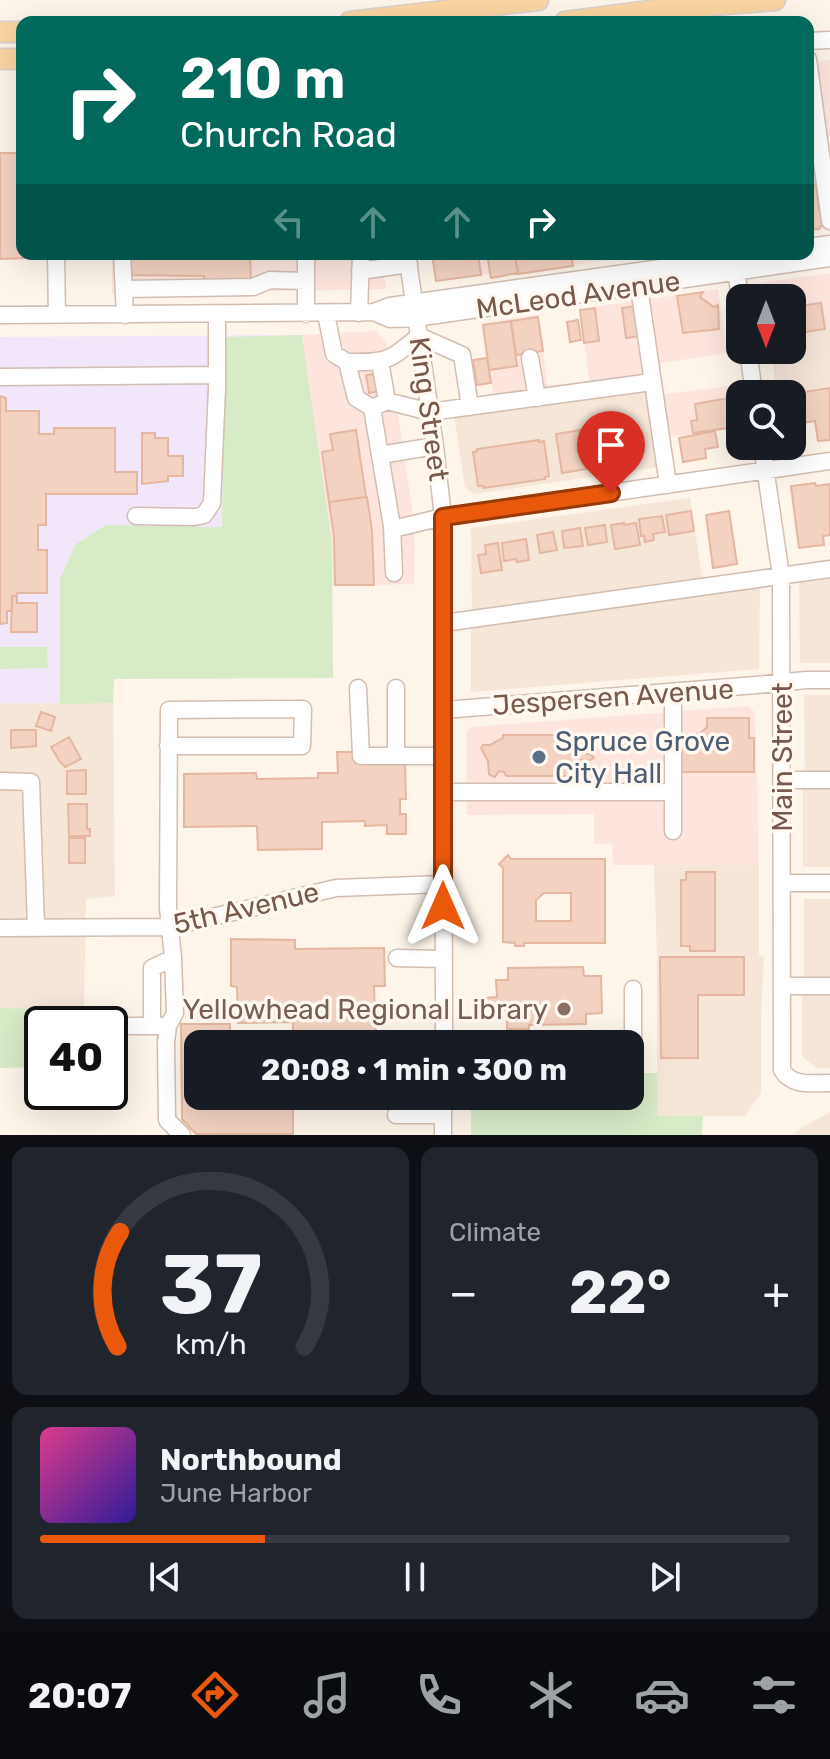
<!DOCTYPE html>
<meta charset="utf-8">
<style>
:root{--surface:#171b24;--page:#20242c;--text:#f1f3f6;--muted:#9ea1a6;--line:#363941;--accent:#ea580c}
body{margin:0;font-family:Rubik,sans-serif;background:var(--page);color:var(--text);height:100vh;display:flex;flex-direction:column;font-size:30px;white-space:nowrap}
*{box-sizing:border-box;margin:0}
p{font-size:26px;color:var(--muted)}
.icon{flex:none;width:44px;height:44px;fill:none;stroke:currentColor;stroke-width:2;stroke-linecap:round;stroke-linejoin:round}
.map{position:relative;height:1135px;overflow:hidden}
.details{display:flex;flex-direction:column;gap:12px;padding:12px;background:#0d0f14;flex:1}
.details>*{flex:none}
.banner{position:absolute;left:16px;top:16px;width:798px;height:244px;border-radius:16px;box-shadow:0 8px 32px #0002;background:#00695c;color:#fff;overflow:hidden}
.needle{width:52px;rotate:180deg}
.controls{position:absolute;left:726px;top:284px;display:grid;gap:16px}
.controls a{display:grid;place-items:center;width:80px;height:80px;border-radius:16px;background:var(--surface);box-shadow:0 8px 32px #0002;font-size:40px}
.speed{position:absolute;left:24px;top:1006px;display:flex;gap:16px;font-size:40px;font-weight:700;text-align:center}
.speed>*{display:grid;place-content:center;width:104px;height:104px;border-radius:50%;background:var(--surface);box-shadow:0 8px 32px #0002;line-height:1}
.speed .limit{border:4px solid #111;border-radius:12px;background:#fff;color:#111}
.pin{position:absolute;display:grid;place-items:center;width:68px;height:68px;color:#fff;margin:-82px -34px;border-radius:50% 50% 50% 0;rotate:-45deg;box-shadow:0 0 8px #0007}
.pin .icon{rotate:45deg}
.me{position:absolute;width:88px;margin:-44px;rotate:0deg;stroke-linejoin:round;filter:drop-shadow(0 0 6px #0008)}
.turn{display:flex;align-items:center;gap:28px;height:168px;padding:0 32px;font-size:36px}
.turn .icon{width:104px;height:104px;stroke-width:2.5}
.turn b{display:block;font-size:56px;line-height:68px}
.lanes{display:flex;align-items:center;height:76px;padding:0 32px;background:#0003;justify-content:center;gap:40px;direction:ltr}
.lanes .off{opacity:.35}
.big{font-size:60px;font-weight:700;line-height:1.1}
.details .widget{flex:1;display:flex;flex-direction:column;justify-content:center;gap:12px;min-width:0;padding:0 28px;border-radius:16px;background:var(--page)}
.details .dial{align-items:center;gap:0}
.dial svg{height:208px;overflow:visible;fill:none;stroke:var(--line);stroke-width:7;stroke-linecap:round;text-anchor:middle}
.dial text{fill:var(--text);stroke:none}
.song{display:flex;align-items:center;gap:24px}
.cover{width:96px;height:96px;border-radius:12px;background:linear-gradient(135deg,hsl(330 70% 55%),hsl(250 70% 35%))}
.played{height:8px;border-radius:4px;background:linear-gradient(90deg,var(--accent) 30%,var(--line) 30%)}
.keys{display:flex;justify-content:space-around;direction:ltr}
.heat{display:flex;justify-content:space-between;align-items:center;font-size:44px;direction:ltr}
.details .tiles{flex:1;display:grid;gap:12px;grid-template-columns:1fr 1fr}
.widget:last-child{grid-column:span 2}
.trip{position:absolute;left:184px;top:1030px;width:460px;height:80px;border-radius:16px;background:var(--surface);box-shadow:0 8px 32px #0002;font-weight:700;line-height:80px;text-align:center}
.menu{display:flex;height:128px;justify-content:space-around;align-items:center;background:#090b0e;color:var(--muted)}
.menu .icon{width:56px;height:56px}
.menu .selected{color:var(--accent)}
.menu b{font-size:36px;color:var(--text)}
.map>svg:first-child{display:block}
.residential{fill:#f5e6d8}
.commercial{fill:#fde5de}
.education{fill:#f1e6fa}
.green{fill:#d8ebc7}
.building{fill:#f3d2c1;stroke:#e5b7a1;stroke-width:2;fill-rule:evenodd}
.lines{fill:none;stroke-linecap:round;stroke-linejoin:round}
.minor-casing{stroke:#d2beb1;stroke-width:19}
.major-casing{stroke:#d9d1cd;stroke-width:23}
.minor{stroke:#fff;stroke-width:16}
.major{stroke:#fbd5a3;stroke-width:20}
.route-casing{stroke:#983908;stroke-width:20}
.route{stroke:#ea580c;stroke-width:14}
.service-dot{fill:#5c6f8a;stroke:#fff9f1;stroke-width:3}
.education-dot{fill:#8d6e63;stroke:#fff9f1;stroke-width:3}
.labels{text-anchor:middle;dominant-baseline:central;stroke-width:7;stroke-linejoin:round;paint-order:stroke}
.street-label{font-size:28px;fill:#79594c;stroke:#fff9f1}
.service-label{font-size:28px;fill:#4e5e75;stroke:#fff9f1;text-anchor:start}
.education-label{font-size:28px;fill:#785e54;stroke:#fff9f1;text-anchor:end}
</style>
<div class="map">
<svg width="830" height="1135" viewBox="0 0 830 1135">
<rect width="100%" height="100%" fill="#fdf4ea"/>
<path class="residential" d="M830,329V387L777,394L771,350H792V335Z
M646,389L660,467L474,494L465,487L454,416Z
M690,498L703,583L472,615L471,528Z
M830,574V663H800L799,579Z
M760,585L759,669L471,692V627Z
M804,695H830V774H805Z
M0,703H113L115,896L86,899L84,1009L0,1008Z
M803,787H830V867H803Z
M654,865H759V955L764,956L761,1014V1093L745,1116H657V952Z
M804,899H830V979H804Z
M802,992H830V1068H816L802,1056Z
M830,1112V1135H792L805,1126Z"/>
<path class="commercial" d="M830,60V138L825,139L814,63Z
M808,99L826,228L808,230Z
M112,254H381L386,289L112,294Z
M432,254H628V257L490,278L489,274L436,282Z
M830,273V329L792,335V298H763L761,283Z
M718,289L727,353L655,364L645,300Z
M635,301L646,378L590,386L580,309Z
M538,315L548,389L494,397L483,323Z
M376,331L387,343L413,514L415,548L414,584L333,586L332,543L302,335Z
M730,386L737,427L665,438L659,395Z
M749,706L755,713L759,865H613L612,844H594V814L467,815L466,734L470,727Z"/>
<path class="education" d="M302,335L333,678L114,679L113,703H0V337Z"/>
<path class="green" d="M302,335L332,543L333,678L114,679L113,703L60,704V579L76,544L106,525L222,527L225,337Z
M0,647H47L48,668L0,669Z
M0,1008L74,1009L75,1024H42V1067L0,1068Z
M630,1073H657V1116H703L702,1135H471V1096H630Z"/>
<path class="building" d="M0,153H22V254H26L27,258L0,259Z
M816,184L819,210L822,213L823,223L819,229L808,230V185Z
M128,254H250L251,284H205L204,276L128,275Z
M432,254H478L481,275L436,281Z
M487,254H515L518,273L491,278Z
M515,254H571L573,266L518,274Z
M703,292L700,297L714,307L718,305L719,329L683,333L677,296Z
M821,303L825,329L792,334V307Z
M635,306L640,336L626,338L622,308Z
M595,308L599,341L584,343L580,310Z
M538,317L543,351L516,355L511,321Z
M578,320L581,340L570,342L567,322Z
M511,321L517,366L489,370L483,325Z
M487,358L491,383L477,385L473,360Z
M389,372L391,389L369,393L366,375Z
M830,388V440L818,441L815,421L801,423L796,393Z
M0,396L6,398V411H39V434H54V428H115V472H137V494H46V525H38V550H47V593H17V596H12V611H7V623L0,624Z
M728,398L732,402L734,410L736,427L693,433L691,421L697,420L695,404Z
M356,430L366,497L329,502L322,452L333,450L330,434Z
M581,430L586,469L562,473L556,434Z
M715,431L718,447L705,449L706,458L683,462L679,438Z
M142,433H155V438H168V456H183V476H168V481L142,484Z
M607,436L612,463L598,465L595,442L601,441V437Z
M626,436L629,443L635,442L638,460L622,463L618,438Z
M539,440V442L544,441L549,476L545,477V479L484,488L483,486H478L473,452L477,451V449Z
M815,483L816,486L830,484V535L823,536L824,545L799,548L791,486Z
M366,497H367L372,531L374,585H335L334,536L329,502Z
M691,511L694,531L669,535L666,515Z
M729,511L737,564L713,568L706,515Z
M662,516L665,532L653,534L654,540L645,542L644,536H641L639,519Z
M624,523V525L636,523L640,545L615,549L611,525Z
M605,525L607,542L588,545L585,528Z
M580,528L583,546L564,548L562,531Z
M553,532L557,550L540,553L537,535Z
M526,539L529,560L517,562L516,559L504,561L502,543Z
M498,543L502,570L481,573L478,555L486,554L485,545Z
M12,596H17V603H37V632H11Z
M41,712L55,717L51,731L36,726Z
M707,718H749V738H754V772H680V734H699L707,727Z
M11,730H36V746L11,748Z
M503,735H580V753L590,754L594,758L590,760H579V775L577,776H506L504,772L499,771L495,777L492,776L489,774L488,761L481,748L483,745H490L503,738Z
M69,737L81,759L65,767L60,762L51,747Z
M337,752H355V763L405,762L406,799H400V814H406V834H387V825L365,826V821L322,822V849L258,850L257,826L184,827V774L256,773L257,779L318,778V773H338Z
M86,770V794H67V771Z
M68,804H87V829H90V836H69Z
M69,838H85V863H69Z
M508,855L511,859H605V943H524V946H515V943L503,942V868L499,864ZM544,893H571V921H536V900Z
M686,872H715V951H690V946H681V880H686Z
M231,939L295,940V949L384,948L385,986H374L376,1044H293V1022L238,1023L237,987L231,986Z
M660,957H744V995H698V1058H661Z
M583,967L584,976H601L602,1013L586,1014V1024L529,1025V1029H507V1011H490L485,1007L484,998L497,997L496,980H508V968Z
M181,1024H230V1043L198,1044V1096H293V1134H196L182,1119Z"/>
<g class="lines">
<defs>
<path id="minor" d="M808,41L830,40
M808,59L830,221
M808,247L830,244
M56,254L57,315
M122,254L125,315
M407,254L435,446L443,517L444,1044
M735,263L740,298
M360,271L409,264
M639,287L668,485
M125,289L253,287L270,280L305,281
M374,312L390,319L416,318L830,258
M359,313L361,254
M306,314V254
M326,314L334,354L347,362L356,398L372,408L392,526L394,573
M0,315L374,312L390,306L760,254
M748,350L754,394
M530,358L537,398
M347,362C389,362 387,362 419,336L462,355L470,407
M380,362L387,401
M0,377L217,375
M372,408L387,401L430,412L652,382
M762,446L781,576L782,1070C792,1087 812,1083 830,1083
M380,455L435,446
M136,516L194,517L204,515L212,503L217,388V314
M393,529L443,517L830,461
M444,623L830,569
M358,688L361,756H443
M673,692V831
M444,710L756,685L806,680H830
M396,756V688
M782,780H830
M0,781L31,782L36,927
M443,792H673
M782,883H830
M0,928L170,927L336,888L443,884
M397,958L443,959
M782,986H830
M152,1017V968L173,958
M130,1026H168L175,1013L173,958L168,908L169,710L303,709L302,746H168
M168,1026L166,1042L167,1120L182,1135
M444,1043L633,1042V989
M396,1115H443
M443,1135V1096"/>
<path id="major" d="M350,22L538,0
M565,22L665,9L775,0
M0,32H22
M0,59H22"/>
</defs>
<use href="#minor" class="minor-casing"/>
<use href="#major" class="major-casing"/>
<use href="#minor" class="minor"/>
<use href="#major" class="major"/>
</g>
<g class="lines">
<defs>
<path id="route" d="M443,906V517L611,493"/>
</defs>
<use href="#route" class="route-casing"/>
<use href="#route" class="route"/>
</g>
<circle class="service-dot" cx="539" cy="757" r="8"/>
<circle class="education-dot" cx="564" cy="1009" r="8"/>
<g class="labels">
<g class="street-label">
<text transform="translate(578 295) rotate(-8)">McLeod Avenue</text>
<text transform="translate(429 409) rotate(82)">King Street</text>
<text transform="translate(613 697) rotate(-4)">Jespersen Avenue</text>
<text transform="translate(782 757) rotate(-90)">Main Street</text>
<text transform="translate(246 908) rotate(-13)">5th Avenue</text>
</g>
<g class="service-label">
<text x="555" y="741">Spruce Grove<tspan x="555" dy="32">City Hall</tspan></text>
</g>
<g class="education-label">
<text x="548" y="1009">Yellowhead Regional Library</text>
</g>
</g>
</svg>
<div class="controls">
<a><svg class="needle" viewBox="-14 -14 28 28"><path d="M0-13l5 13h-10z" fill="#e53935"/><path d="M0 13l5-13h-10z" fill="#9ea1a6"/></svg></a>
<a><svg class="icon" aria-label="search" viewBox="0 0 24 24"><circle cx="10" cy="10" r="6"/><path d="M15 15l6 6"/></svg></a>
</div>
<div class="speed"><div class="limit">40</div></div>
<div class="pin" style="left:611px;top:493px;background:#d93025"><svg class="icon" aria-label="arrive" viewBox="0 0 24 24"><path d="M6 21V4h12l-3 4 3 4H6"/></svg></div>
<svg class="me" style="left:443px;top:906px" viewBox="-20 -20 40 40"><path d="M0-17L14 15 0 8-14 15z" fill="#ea580c" stroke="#fff" stroke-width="4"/></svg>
<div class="trip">20:08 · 1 min · 300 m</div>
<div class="banner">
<div class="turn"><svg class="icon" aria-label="right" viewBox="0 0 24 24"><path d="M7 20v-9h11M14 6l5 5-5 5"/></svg><div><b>210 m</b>Church Road</div></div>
<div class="lanes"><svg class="icon off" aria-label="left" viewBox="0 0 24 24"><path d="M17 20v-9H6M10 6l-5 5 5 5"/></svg><svg class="icon off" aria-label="ahead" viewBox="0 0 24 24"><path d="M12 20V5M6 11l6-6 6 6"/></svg><svg class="icon off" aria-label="ahead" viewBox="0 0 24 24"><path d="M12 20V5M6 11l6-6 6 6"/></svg><svg class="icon" aria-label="right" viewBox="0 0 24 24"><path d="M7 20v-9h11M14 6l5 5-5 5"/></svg></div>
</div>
</div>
<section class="details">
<div class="tiles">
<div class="widget dial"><svg viewBox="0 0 100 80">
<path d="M14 69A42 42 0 1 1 86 69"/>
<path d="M14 69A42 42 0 0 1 15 25" stroke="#ea580c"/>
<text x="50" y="56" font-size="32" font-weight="700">37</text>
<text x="50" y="72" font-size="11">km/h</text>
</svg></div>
<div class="widget"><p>Climate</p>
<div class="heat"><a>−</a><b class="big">22°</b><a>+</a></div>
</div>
<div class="widget">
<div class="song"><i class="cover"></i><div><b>Northbound</b><p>June Harbor</p></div></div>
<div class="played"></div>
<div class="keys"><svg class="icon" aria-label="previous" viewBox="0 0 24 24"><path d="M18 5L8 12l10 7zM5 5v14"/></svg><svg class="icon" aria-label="pause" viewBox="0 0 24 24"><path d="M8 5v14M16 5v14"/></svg><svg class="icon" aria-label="next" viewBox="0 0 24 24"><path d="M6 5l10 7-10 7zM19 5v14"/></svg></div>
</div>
</div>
</section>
<nav class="menu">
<b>20:07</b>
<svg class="icon selected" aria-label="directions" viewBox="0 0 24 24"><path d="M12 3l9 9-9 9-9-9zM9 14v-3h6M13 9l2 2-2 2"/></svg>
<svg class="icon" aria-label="music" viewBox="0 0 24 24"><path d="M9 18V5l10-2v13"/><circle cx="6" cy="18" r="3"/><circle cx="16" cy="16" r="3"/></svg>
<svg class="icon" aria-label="phone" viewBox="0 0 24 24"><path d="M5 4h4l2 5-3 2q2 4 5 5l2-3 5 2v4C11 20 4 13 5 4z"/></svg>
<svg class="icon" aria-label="climate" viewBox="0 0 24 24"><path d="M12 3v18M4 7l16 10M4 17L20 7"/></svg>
<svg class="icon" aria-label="car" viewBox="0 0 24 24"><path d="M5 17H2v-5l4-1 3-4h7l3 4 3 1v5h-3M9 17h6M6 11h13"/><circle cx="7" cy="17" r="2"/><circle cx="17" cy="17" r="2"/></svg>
<svg class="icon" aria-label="filters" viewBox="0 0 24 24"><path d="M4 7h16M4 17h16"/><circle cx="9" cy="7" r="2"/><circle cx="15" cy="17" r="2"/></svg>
</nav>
